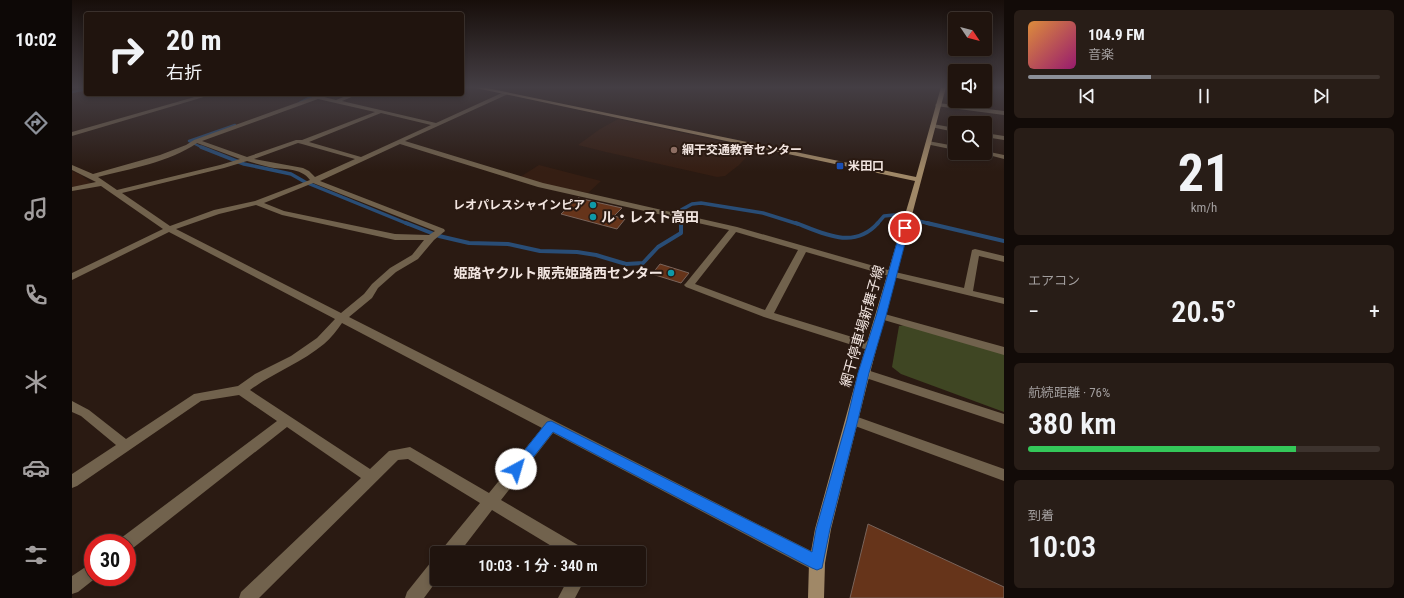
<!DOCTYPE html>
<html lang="ja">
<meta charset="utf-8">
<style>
:root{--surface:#20140e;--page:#281d17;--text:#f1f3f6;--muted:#a29e9e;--line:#3d332e;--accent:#8c9099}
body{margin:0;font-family:"Roboto Condensed","Noto Sans JP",sans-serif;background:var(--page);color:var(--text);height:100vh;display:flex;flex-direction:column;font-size:15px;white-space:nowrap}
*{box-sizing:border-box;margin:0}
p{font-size:13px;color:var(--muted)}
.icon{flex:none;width:22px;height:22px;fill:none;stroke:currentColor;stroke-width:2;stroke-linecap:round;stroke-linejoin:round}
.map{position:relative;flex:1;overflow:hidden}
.drawer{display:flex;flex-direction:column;gap:10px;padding:10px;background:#120b08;width:400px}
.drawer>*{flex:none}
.guide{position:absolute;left:12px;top:12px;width:380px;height:84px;border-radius:4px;box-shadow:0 2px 6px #0003,0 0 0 1px var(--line);background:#20140e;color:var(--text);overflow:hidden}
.needle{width:26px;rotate:125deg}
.buttons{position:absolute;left:876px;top:12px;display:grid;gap:8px}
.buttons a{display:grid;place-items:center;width:44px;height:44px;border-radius:4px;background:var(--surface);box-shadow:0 2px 6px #0003,0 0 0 1px var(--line);font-size:20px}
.speed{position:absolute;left:12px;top:534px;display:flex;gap:8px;font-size:20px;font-weight:700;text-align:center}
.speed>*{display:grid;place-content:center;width:52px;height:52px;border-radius:50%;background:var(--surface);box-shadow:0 2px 6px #0003,0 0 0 1px var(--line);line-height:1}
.speed .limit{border:6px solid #d22;background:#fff;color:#111}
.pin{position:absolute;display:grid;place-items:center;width:34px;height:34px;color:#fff;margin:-17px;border:2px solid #fff;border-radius:50%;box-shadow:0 1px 4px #0007}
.me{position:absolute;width:44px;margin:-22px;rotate:39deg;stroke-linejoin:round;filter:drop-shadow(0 0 3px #0008)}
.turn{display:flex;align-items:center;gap:14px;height:84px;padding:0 16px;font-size:18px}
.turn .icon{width:52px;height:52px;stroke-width:2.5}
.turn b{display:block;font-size:28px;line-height:34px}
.big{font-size:30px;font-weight:600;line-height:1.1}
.drawer .card{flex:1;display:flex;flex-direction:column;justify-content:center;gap:6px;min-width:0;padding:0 14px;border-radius:6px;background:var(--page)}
.drawer .dial{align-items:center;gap:0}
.dial b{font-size:52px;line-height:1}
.song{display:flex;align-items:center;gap:12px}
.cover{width:48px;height:48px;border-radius:6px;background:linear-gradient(135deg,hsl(30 70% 55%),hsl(320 70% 35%))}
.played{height:4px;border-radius:2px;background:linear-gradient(90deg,var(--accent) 35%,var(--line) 35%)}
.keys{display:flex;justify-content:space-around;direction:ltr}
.heat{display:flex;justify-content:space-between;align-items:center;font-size:22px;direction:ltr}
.charge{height:6px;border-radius:3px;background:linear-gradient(90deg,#34c759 76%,var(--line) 0)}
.trip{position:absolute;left:358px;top:546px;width:216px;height:40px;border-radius:4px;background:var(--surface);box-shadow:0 2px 6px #0003,0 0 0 1px var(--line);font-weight:600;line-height:40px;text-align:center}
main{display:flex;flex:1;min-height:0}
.menu{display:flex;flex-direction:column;width:72px;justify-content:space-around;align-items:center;background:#0d0806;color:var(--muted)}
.menu .icon{width:28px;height:28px}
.menu .selected{color:var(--accent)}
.menu b{font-size:18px;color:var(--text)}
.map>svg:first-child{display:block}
.built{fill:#351e13}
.green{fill:#3f4623}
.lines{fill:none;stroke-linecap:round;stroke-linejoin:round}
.stream-far2{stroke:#294d76;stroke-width:2.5}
.stream-far1{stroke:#294d76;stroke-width:3.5}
.stream{stroke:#294d76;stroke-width:4}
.building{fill:#66341a;stroke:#79645b}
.street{fill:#71624d;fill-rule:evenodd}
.secondary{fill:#a08867;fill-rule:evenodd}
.route{fill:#1a73e8;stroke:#114b97}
.education-dot{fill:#8d6e63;stroke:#2a1a12;stroke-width:1.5}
.transit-dot{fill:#1a4fb4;stroke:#2a1a12;stroke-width:1.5}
.culture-dot{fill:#0f9aa8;stroke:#2a1a12;stroke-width:1.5}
.labels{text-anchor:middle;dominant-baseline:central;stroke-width:4;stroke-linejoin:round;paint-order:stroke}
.far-poi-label{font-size:12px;font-weight:bold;fill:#f2e5e0;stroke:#2a1a12;text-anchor:start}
.poi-label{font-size:14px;font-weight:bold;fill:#f2e5e0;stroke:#2a1a12;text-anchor:start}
.street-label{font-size:14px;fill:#f2e5e0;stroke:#2a1a12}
</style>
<main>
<nav class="menu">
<b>10:02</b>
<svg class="icon selected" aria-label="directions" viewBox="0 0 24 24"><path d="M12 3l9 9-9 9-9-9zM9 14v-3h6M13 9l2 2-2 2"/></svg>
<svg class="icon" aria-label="music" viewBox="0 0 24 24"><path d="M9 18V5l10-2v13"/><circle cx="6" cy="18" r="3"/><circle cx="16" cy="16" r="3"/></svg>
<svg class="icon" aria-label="phone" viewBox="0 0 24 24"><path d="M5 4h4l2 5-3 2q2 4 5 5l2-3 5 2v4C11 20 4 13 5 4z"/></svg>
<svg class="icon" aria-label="climate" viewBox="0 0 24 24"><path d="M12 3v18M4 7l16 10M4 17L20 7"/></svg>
<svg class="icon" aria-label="car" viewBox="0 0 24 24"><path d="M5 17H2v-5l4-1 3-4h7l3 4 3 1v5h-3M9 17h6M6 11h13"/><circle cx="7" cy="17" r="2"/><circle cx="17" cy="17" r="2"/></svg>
<svg class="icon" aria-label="filters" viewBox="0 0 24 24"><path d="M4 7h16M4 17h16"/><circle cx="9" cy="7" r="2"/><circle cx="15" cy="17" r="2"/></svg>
</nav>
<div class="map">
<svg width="932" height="598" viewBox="0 0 932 598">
<rect width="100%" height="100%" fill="#2a1a12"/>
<path class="built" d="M546,119L681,148L679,152L667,165L653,176L645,177L534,152L506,145L528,129Z
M467,165L529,181L516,193L470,184L448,177Z
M0,171L9,175L20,184L0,187Z"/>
<path class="green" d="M833,325L932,353V412L829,374L820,367L827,326Z"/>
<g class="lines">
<path class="stream-far2" d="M0,92L14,89
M227,103L244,94
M131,148L117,141L163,125"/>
<path class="stream-far1" d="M129,147L172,164L219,174L233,182L336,224
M609,224V210L620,204L629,203L691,213L726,224
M805,224L812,216L822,215L859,224"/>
<path class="stream" d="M334,223L367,236L397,243L436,244L468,251L505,252L524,255L554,264L571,263L586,247L609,233V223
M724,223C752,234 782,250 806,223
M855,223L932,241"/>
</g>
<path class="building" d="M506,198L550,208L542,216L553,219L545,229L489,214Z
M588,264L617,273L609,283L580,274Z
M796,524L932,587V598H778Z"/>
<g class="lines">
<path class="street" d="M432,92L435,94L434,95L333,141L471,183L665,227L823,272L892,288L900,250L903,249L932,256V262L907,256L901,291L932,298V304L817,276L734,252L702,313L803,344L805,347L803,350L799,351L692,317L614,287L612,285L614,283L657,230L466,187L328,144L248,181L372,229L373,231L362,240L346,259L324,272L306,288L300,298L277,317L751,557L753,563L751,569L745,571L739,569L481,433L429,500L511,548L513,553H491L420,510L387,553H369L371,548L408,503L336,459L326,460L187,598H167L169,592L289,478L215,427L61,548L55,550V543H47L49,538L205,421L167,395L129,401L5,486L0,488V474L44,445L9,416L0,412V401L17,410L54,439L122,394L166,386L183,374L219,356L245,338L263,319L97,232L0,280V273L91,229L29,186L0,191V187L24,182L0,170V165L21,174L88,155L114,145L122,140L249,94H257L252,97L264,100L279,94H287L270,101L364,123ZM246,99L303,112L230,140H224L175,157L130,141ZM309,113L359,125L289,157L237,142ZM125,143L168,159L148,165L45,190L26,177C57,169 98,162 125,143ZM226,143L230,144L283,159L243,177L237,171L231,168L182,159ZM175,161C182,163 189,165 197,167C210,170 229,167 238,180L183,201L142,210L98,226L50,193L152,168ZM241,183L363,231L357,235L323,234L212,211L192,203ZM184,205L210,215L323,240H352L340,255L318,268L300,284L292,294L269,313L104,229L147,214ZM664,232L726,250L693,310L623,284ZM270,323L470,428L417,493L338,447L317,451L298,469L178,390C201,373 229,363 252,344C259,338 265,330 270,323Z
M133,94H142L0,136V132Z
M866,103L932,111V115L864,106L863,105Z
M861,124L883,128V132L859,127L858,126Z
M913,133L932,136V140L913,137Z
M856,141L883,146V150L854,144V142Z
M913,151L932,155V159L909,153H913Z
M809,313L932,347V355L805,318L804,316Z
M792,369L932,414V424L788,376L786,373L788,370Z
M780,415L932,469V481L775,423L774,420L775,417Z
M365,560V579H366L352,598H333L335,592L359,562Z
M21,562V577H25L6,592L0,594V576Z
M496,579H513L503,598H486Z"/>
<path class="secondary" d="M399,87H410L844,177L869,87H874L798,373L759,529L753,563L752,598H736L737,563L743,529L786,373L843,181Z"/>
</g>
<linearGradient id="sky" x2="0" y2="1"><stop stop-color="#170e0a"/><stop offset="0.51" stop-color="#443e44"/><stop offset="1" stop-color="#443e44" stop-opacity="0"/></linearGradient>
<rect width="932" height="171" fill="url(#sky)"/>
<path class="route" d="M833,226L837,228L814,316L797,373L786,420L758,529L750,568L745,570L740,568L481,432L449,473L444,475L440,473L438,469L440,466L475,422L479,421L740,552L744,529L775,420L786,373L804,316L829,228Z"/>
<circle class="education-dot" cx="602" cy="150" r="4"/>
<rect class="transit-dot" x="764" y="162" width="8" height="8" rx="2"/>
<g class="culture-dot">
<circle cx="521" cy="205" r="4"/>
<circle cx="521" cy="217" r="4"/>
<circle cx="599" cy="273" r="4"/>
</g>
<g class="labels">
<g class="far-poi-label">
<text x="610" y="150">網干交通教育センター</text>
<text x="776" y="166">米田口</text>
<text x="513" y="205" text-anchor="end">レオパレスシャインピア</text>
</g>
<g class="poi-label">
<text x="529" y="217">ル・レスト高田</text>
<text x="591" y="273" text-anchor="end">姫路ヤクルト販売姫路西センター</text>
</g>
<g class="street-label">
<text transform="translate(790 326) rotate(-74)">網干停車場新舞子線</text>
</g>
</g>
</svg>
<div class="buttons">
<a><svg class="needle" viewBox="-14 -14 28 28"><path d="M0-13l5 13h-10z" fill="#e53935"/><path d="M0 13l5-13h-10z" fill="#a29e9e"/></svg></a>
<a><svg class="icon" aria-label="sound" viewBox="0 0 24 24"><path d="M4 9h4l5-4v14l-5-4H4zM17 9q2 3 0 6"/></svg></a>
<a><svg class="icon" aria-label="search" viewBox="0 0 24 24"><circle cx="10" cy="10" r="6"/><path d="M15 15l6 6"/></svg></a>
</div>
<div class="speed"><div class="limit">30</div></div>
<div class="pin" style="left:833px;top:228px;background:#d93025"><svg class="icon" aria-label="arrive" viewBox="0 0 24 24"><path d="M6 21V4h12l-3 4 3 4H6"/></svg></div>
<svg class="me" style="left:444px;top:469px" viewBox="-20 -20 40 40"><circle r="19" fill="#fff"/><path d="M0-13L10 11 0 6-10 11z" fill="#1a73e8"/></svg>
<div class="trip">10:03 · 1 分 · 340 m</div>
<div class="guide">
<div class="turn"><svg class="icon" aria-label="right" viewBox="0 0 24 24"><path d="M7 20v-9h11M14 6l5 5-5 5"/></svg><div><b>20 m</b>右折</div></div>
</div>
</div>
<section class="drawer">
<div class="card">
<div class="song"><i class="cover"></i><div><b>104.9 FM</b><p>音楽</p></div></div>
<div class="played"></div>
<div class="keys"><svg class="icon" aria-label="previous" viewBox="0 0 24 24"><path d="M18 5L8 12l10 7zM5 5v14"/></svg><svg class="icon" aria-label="pause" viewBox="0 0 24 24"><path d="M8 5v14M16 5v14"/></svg><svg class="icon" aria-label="next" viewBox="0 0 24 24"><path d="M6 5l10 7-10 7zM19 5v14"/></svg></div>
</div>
<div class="card dial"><b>21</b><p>km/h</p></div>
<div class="card"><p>エアコン</p>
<div class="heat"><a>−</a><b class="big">20.5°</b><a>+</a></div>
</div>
<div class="card"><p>航続距離 · 76%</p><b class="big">380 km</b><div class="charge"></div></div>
<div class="card"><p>到着</p><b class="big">10:03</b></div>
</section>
</main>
